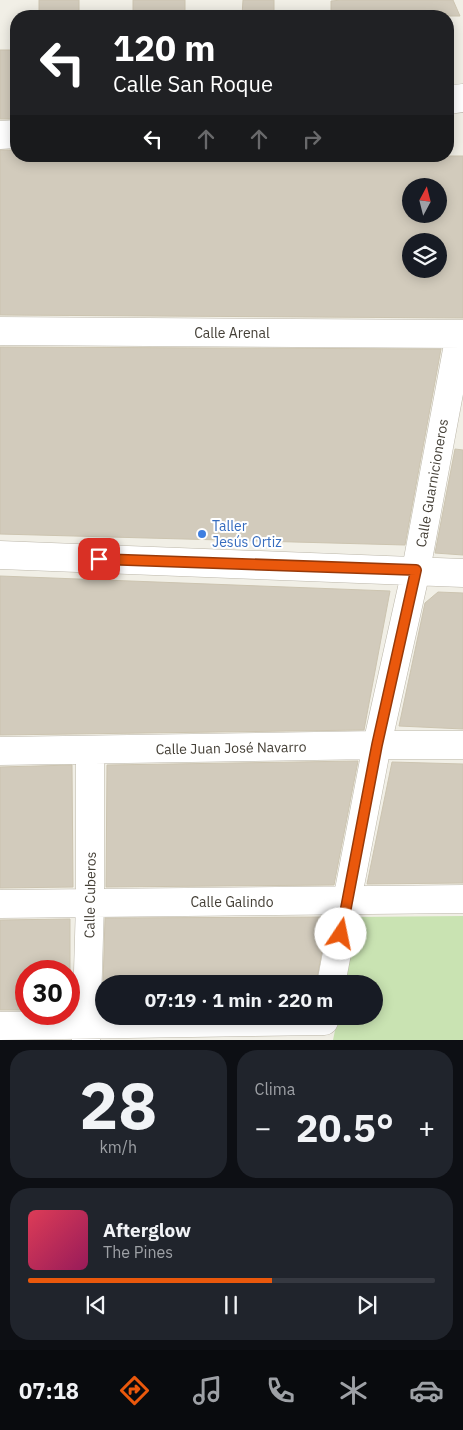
<!DOCTYPE html>
<html lang="es">
<meta charset="utf-8">
<style>
:root{--surface:#171b24;--page:#20242c;--text:#f1f3f6;--muted:#9ea1a6;--line:#363941;--accent:#ea580c}
body{margin:0;font-family:"IBM Plex Sans",sans-serif;background:var(--page);color:var(--text);height:100vh;display:flex;flex-direction:column;font-size:19px;white-space:nowrap}
*{box-sizing:border-box;margin:0}
p{font-size:16px;color:var(--muted)}
.icon{flex:none;width:28px;height:28px;fill:none;stroke:currentColor;stroke-width:2;stroke-linecap:round;stroke-linejoin:round}
.map{position:relative;height:1040px;overflow:hidden}
.drawer{display:flex;flex-direction:column;gap:10px;padding:10px;background:#0d0f14;flex:1}
.drawer>*{flex:none}
.guide{position:absolute;left:10px;top:10px;width:444px;height:152px;border-radius:20px;box-shadow:0 2px 12px #0003;background:#202124;color:#fff;overflow:hidden}
.needle{width:32px;rotate:7deg}
.fabs{position:absolute;left:402px;top:178px;display:grid;gap:10px}
.fabs a{display:grid;place-items:center;width:45px;height:45px;border-radius:50%;background:var(--surface);box-shadow:0 2px 12px #0003;font-size:25px}
.speed{position:absolute;left:15px;top:960px;display:flex;gap:10px;font-size:25px;font-weight:700;text-align:center}
.speed>*{display:grid;place-content:center;width:65px;height:65px;border-radius:50%;background:var(--surface);box-shadow:0 2px 12px #0003;line-height:1}
.speed .limit{border:8px solid #d22;background:#fff;color:#111}
.pin{position:absolute;display:grid;place-items:center;width:42px;height:42px;color:#fff;margin:-21px;border-radius:10px;box-shadow:0 2px 8px #0006}
.me{position:absolute;width:55px;margin:-28px;rotate:11deg;stroke-linejoin:round;filter:drop-shadow(0 0 4px #0008)}
.turn{display:flex;align-items:center;gap:18px;height:105px;padding:0 20px;font-size:22px}
.turn .icon{width:65px;height:65px;stroke-width:2.5}
.turn b{display:block;font-size:35px;line-height:42px}
.lanes{display:flex;align-items:center;height:48px;padding:0 20px;background:#0003;justify-content:center;gap:25px;direction:ltr}
.lanes .off{opacity:.35}
.big{font-size:38px;font-weight:800;line-height:1.1}
.drawer .tile{flex:1;display:flex;flex-direction:column;justify-content:center;gap:8px;min-width:0;padding:0 18px;border-radius:20px;background:var(--page)}
.drawer .dial{align-items:center;gap:0}
.dial b{font-size:65px;line-height:1}
.song{display:flex;align-items:center;gap:15px}
.cover{width:60px;height:60px;border-radius:8px;background:linear-gradient(135deg,hsl(350 70% 55%),hsl(330 70% 35%))}
.played{height:5px;border-radius:2px;background:linear-gradient(90deg,var(--accent) 60%,var(--line) 60%)}
.keys{display:flex;justify-content:space-around;direction:ltr}
.heat{display:flex;justify-content:space-between;align-items:center;font-size:28px;direction:ltr}
.drawer .tiles{flex:1;display:grid;gap:10px;grid-template-columns:1fr 1fr}
.tile:last-child{grid-column:span 2}
.trip{position:absolute;left:95px;top:975px;width:288px;height:50px;border-radius:25px;background:var(--surface);box-shadow:0 2px 12px #0003;font-weight:800;line-height:50px;text-align:center}
.menu{display:flex;height:80px;justify-content:space-around;align-items:center;background:#090b0e;color:var(--muted)}
.menu .icon{width:35px;height:35px}
.menu .on{color:var(--accent)}
.menu b{font-size:22px;color:var(--text)}
.map>svg:first-child{display:block}
.green{fill:#c9e3b2}
.building{fill:#d2cbbc;stroke:#ccc4b0;fill-rule:evenodd}
.lines{fill:none;stroke-linecap:round;stroke-linejoin:round}
.minor-casing{stroke:#bcb7aa;stroke-width:29}
.minor{stroke:#fff;stroke-width:28}
.route-casing{stroke:#983908;stroke-width:12}
.route{stroke:#ea580c;stroke-width:9}
.shop-dot{fill:#3f7fe0;stroke:#fff;stroke-width:2}
.labels{text-anchor:middle;dominant-baseline:central;stroke-width:4;stroke-linejoin:round;paint-order:stroke}
.street-label{font-size:14px;fill:#443f36;stroke:#fff}
.shop-label{font-size:14px;fill:#366cbe;stroke:#fff;text-anchor:start}
</style>
<div class="map">
<svg width="463" height="1040" viewBox="0 0 463 1040">
<rect width="100%" height="100%" fill="#f1efe6"/>
<path class="green" d="M463,916V1040H333L338,1016H374V984H344L356,917Z"/>
<path class="building" d="M39,0H79V16H39Z
M133,0H185V16H133Z
M243,0H274V16H242Z
M342,0H453L460,16H331V1Z
M0,50H11L16,92V119H0Z
M0,150H16V156H463V318L0,315ZM411,186H439V214H411ZM411,241H439V269H411Z
M0,347L441,349L405,545L0,534Z
M455,449L463,450V555L435,553Z
M0,576L390,591L364,730L0,735Z
M438,592L463,593V729L399,726L425,603Z
M358,761L334,885L106,887L107,765Z
M392,762L463,764V883L367,884Z
M72,765L73,887L0,888V767Z
M328,917L316,984H103L105,918Z
M70,919V971H26V1010H0V920Z"/>
<g class="lines">
<defs>
<path id="minor" d="M448,100L463,98
M0,135L16,134
M0,331L463,334
M0,555L463,573
M0,751L377,745H463
M0,904L463,899
M331,984L377,745L416,570L460,334
M0,1026L324,1021
M86,1040L90,903V750"/>
</defs>
<use href="#minor" class="minor-casing"/>
<use href="#minor" class="minor"/>
</g>
<g class="lines">
<defs>
<path id="route" d="M99,559L416,570L377,745L341,934"/>
</defs>
<use href="#route" class="route-casing"/>
<use href="#route" class="route"/>
</g>
<circle class="shop-dot" cx="202" cy="534" r="5"/>
<g class="labels">
<g class="street-label">
<text x="232" y="333">Calle Arenal</text>
<text transform="translate(432 483) rotate(-80)">Calle Guarnicioneros</text>
<text transform="translate(231 748) rotate(-1)">Calle Juan José Navarro</text>
<text transform="translate(90 895) rotate(-89)">Calle Cuberos</text>
<text x="232" y="902">Calle Galindo</text>
</g>
<g class="shop-label">
<text x="212" y="526">Taller<tspan x="212" dy="16">Jesús Ortiz</tspan></text>
</g>
</g>
</svg>
<div class="fabs">
<a><svg class="needle" viewBox="-14 -14 28 28"><path d="M0-13l5 13h-10z" fill="#e53935"/><path d="M0 13l5-13h-10z" fill="#9ea1a6"/></svg></a>
<a><svg class="icon" aria-label="layers" viewBox="0 0 24 24"><path d="M12 4l9 5-9 5-9-5zM3 14l9 5 9-5"/></svg></a>
</div>
<div class="speed"><div class="limit">30</div></div>
<div class="pin" style="left:99px;top:559px;background:#d93025"><svg class="icon" aria-label="arrive" viewBox="0 0 24 24"><path d="M6 21V4h12l-3 4 3 4H6"/></svg></div>
<svg class="me" style="left:341px;top:934px" viewBox="-20 -20 40 40"><circle r="19" fill="#fff"/><path d="M0-13L10 11 0 6-10 11z" fill="#ea580c"/></svg>
<div class="trip">07:19 · 1 min · 220 m</div>
<div class="guide">
<div class="turn"><svg class="icon" aria-label="left" viewBox="0 0 24 24"><path d="M17 20v-9H6M10 6l-5 5 5 5"/></svg><div><b>120 m</b>Calle San Roque</div></div>
<div class="lanes"><svg class="icon" aria-label="left" viewBox="0 0 24 24"><path d="M17 20v-9H6M10 6l-5 5 5 5"/></svg><svg class="icon off" aria-label="ahead" viewBox="0 0 24 24"><path d="M12 20V5M6 11l6-6 6 6"/></svg><svg class="icon off" aria-label="ahead" viewBox="0 0 24 24"><path d="M12 20V5M6 11l6-6 6 6"/></svg><svg class="icon off" aria-label="right" viewBox="0 0 24 24"><path d="M7 20v-9h11M14 6l5 5-5 5"/></svg></div>
</div>
</div>
<section class="drawer">
<div class="tiles">
<div class="tile dial"><b>28</b><p>km/h</p></div>
<div class="tile"><p>Clima</p>
<div class="heat"><a>−</a><b class="big">20.5°</b><a>+</a></div>
</div>
<div class="tile">
<div class="song"><i class="cover"></i><div><b>Afterglow</b><p>The Pines</p></div></div>
<div class="played"></div>
<div class="keys"><svg class="icon" aria-label="previous" viewBox="0 0 24 24"><path d="M18 5L8 12l10 7zM5 5v14"/></svg><svg class="icon" aria-label="pause" viewBox="0 0 24 24"><path d="M8 5v14M16 5v14"/></svg><svg class="icon" aria-label="next" viewBox="0 0 24 24"><path d="M6 5l10 7-10 7zM19 5v14"/></svg></div>
</div>
</div>
</section>
<nav class="menu">
<b>07:18</b>
<svg class="icon on" aria-label="directions" viewBox="0 0 24 24"><path d="M12 3l9 9-9 9-9-9zM9 14v-3h6M13 9l2 2-2 2"/></svg>
<svg class="icon" aria-label="music" viewBox="0 0 24 24"><path d="M9 18V5l10-2v13"/><circle cx="6" cy="18" r="3"/><circle cx="16" cy="16" r="3"/></svg>
<svg class="icon" aria-label="phone" viewBox="0 0 24 24"><path d="M5 4h4l2 5-3 2q2 4 5 5l2-3 5 2v4C11 20 4 13 5 4z"/></svg>
<svg class="icon" aria-label="climate" viewBox="0 0 24 24"><path d="M12 3v18M4 7l16 10M4 17L20 7"/></svg>
<svg class="icon" aria-label="car" viewBox="0 0 24 24"><path d="M5 17H2v-5l4-1 3-4h7l3 4 3 1v5h-3M9 17h6M6 11h13"/><circle cx="7" cy="17" r="2"/><circle cx="17" cy="17" r="2"/></svg>
</nav>
